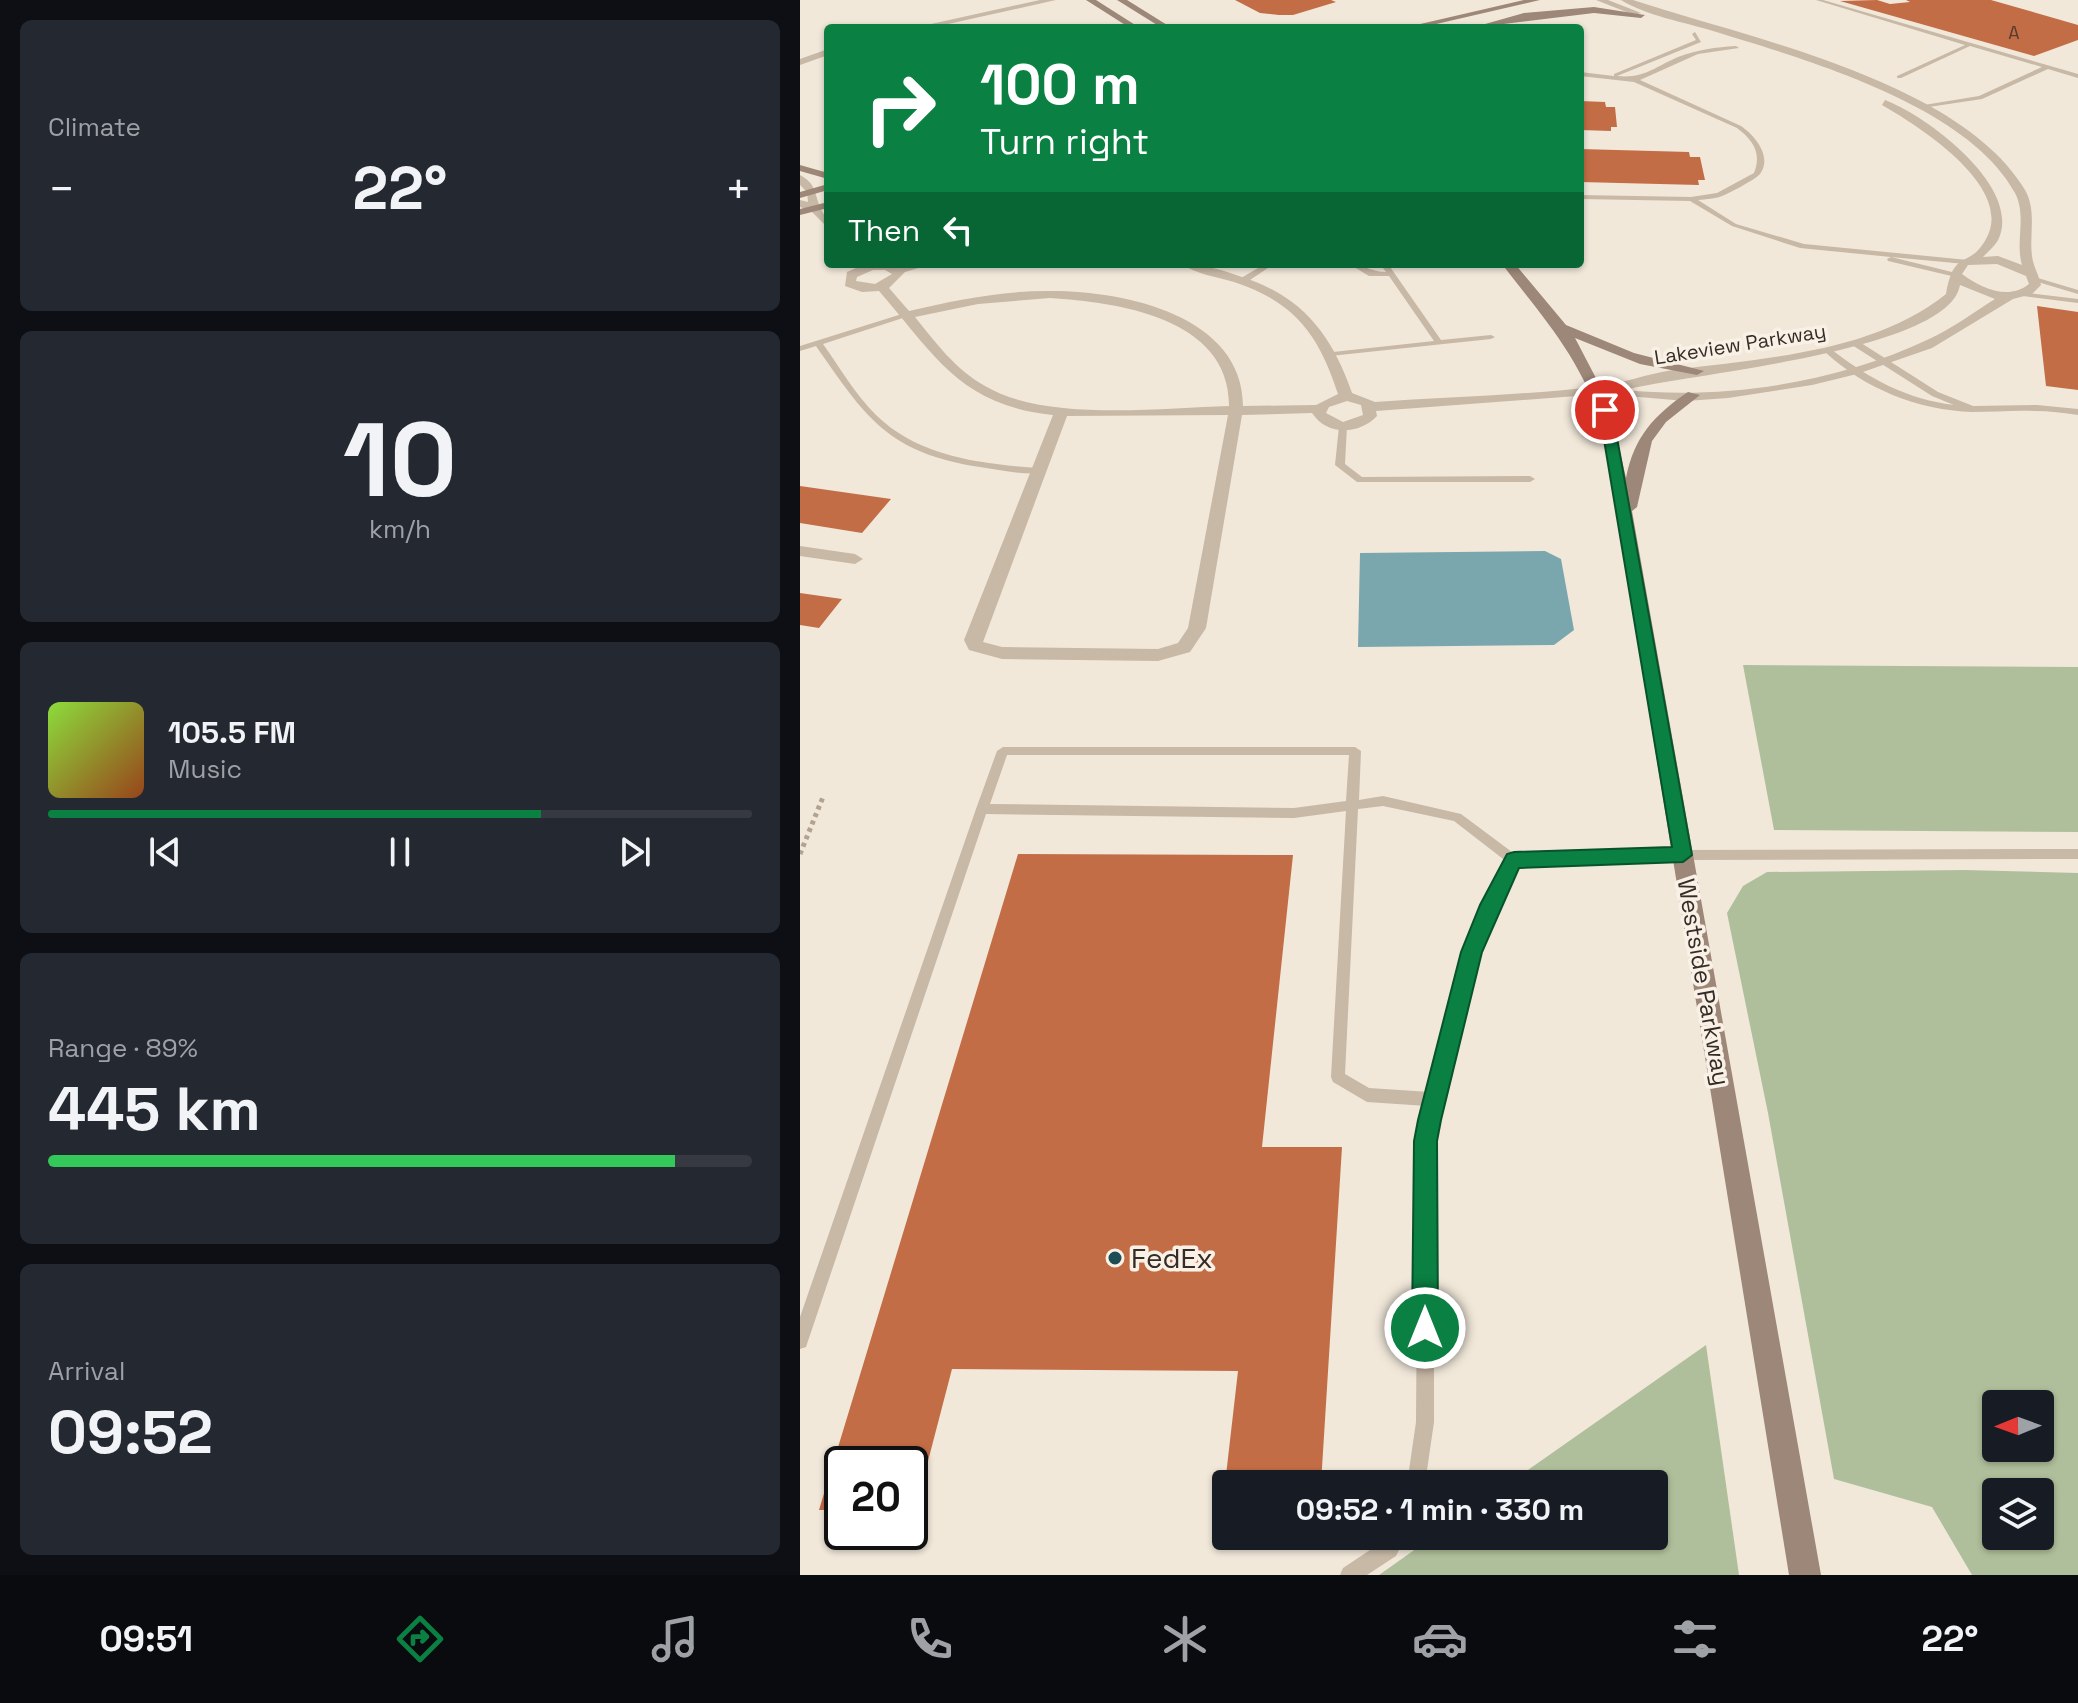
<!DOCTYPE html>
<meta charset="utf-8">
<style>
:root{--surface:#171b24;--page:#242831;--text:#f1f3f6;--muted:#9ea1a6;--line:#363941;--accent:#0b8043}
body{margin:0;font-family:"Space Grotesk",sans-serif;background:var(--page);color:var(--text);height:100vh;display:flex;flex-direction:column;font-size:30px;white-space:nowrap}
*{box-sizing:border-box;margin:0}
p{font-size:26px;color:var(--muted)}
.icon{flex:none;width:44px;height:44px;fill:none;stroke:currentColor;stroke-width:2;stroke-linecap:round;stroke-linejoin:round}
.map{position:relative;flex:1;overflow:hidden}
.drawer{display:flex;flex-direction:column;gap:20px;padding:20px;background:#0d0f14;width:800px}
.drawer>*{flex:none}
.hud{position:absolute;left:24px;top:24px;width:760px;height:244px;border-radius:8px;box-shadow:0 2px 6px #0004;background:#0b8043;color:#fff;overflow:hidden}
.needle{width:52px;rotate:269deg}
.tools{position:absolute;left:1182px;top:1390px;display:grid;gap:16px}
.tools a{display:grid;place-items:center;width:72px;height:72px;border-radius:8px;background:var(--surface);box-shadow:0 2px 6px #0004;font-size:40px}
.speed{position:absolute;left:24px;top:1446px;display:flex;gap:16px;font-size:40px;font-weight:700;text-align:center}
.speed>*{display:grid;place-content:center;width:104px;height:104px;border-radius:50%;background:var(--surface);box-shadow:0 2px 6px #0004;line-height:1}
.speed .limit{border:4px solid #111;border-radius:12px;background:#fff;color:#111}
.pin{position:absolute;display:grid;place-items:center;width:68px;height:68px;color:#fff;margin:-34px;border:4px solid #fff;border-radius:50%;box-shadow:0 2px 8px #0007}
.me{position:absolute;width:88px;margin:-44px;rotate:0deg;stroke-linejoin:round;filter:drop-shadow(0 0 6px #0008)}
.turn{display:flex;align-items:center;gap:28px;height:168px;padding:0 24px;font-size:36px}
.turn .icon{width:104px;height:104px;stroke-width:2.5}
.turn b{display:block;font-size:56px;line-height:68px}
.then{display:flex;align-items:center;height:76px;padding:0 24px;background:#0003;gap:16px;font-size:30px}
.big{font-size:60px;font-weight:700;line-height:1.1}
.drawer .card{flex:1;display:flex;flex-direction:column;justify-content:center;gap:12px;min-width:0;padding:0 28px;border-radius:12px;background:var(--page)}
.drawer .dial{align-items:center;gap:0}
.dial b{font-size:104px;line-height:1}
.song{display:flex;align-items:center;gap:24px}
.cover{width:96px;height:96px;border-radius:12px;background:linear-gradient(135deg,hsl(90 70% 55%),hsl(20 70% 35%))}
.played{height:8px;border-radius:4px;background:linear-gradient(90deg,var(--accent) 70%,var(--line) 70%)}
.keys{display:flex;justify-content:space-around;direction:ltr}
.heat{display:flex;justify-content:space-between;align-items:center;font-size:44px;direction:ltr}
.charge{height:12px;border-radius:6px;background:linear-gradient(90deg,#34c759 89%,var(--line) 0)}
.trip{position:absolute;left:412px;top:1470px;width:456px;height:80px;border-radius:8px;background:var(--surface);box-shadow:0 2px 6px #0004;font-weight:700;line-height:80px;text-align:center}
.tab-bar{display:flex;height:128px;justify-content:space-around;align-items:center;background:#090b0e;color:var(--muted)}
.tab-bar .icon{width:56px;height:56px}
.tab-bar .current{color:var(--accent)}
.tab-bar b{font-size:36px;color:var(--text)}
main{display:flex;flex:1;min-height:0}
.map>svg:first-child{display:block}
.green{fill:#b0bf9b;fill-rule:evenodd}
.water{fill:#7aa7ad}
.building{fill:#c36d46}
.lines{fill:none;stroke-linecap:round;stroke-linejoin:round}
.path{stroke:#b4a291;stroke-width:5;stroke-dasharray:4 4;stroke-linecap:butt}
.service{fill:#c8b8a6;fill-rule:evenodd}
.minor{fill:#c8b8a6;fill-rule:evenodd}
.secondary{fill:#9c8778;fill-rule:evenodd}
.route{fill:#0b8043;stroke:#07532c;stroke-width:2}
.poi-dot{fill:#1e4e55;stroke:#f9f1e6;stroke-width:3}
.labels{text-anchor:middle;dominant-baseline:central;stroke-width:7;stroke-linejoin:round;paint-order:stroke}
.far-number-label{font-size:18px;fill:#583c2f}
.far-street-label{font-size:20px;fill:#352c27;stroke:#f9f1e6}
.street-label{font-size:24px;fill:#352c27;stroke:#f9f1e6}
.near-poi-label{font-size:28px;fill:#352c27;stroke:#f9f1e6;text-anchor:start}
</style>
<main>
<section class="drawer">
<div class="card"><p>Climate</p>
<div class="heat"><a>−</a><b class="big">22°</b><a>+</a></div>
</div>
<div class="card dial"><b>10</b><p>km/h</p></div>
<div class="card">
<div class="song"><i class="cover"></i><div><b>105.5 FM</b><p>Music</p></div></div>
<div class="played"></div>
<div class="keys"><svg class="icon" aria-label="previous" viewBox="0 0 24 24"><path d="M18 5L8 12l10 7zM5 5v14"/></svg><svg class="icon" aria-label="pause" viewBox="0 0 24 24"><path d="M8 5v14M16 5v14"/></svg><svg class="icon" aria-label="next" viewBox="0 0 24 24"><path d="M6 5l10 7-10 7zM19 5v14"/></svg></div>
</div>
<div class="card"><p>Range · 89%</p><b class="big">445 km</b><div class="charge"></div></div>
<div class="card"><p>Arrival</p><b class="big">09:52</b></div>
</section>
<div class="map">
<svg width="1278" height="1575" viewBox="0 0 1278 1575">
<rect width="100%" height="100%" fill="#f1e8da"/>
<path class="green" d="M943,665L1278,667V832L974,830Z
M1164,870L1278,873V1575H1172L1132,1507L1034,1479L968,1113L927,913L943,886L967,872ZM1196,1404H1240V1448H1196ZM1196,1492H1240V1536H1196Z
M906,1345L939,1575H579L634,1536H854V1484H708Z"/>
<path class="water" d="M745,551L761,559L774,630L754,645L558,647L560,553Z"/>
<path class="building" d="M435,0H531L536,2L493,15H479L460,13Z
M1077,0L1090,4L1110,2L1106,0H1191L1278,25V40L1234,56L1040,1Z
M780,101L805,102L806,107H815L817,127H811V131L780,130Z
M780,149L889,152L890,157H900L905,180H898L899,185L780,182Z
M1237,306L1278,312V390L1246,386Z
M0,486L91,499L62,533L0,523Z
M0,593L42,599L19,628L0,625Z
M218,854L493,855L462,1147H542L521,1484H425L438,1371L152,1369L115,1511H110V1464H42V1510H19Z"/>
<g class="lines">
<path class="path" d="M0,854L23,797"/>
<path class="service" d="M1016,0H1023L1278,74V78L1248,69L1182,99L1122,108L1124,105L1179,96L1242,67L1170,46L1101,78H1097V76L1165,45Z
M895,32L901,42L817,76C843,79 855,67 878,57C897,50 916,47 936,46L939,48L898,54L840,80L941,126C954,135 973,156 960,174C956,179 930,193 922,196C915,199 906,199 898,200L936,224L1004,244L1168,260V264H1165L1091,257L1160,274V278L1088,261L1087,259L1091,257L1000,248L932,226L890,201L780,199V195L891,197L917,193L954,173C962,153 953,140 937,128L834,82L780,76V72L814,76V74L896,40L892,34Z
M465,264H474L447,282H441V278Z
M549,264C563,264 571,272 586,272L580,264H588L641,340L691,335L695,337L691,339L530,356V352H533L634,341L589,276H569Z
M1231,276L1278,290V294L1231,280Z
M1220,292L1278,299V303L1223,296L1219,294Z
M105,313L112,315L23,344C40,368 55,394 76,415C119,457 181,464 239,468L244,471L242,473C222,475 200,470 180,467C88,453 66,418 16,346L0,351V346Z
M1052,341H1058L1138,392L1173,406L1237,405L1278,409V415C1264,413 1249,411 1235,411C1214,410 1193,412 1172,412C1118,410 1065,389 1025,352L1032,350C1070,379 1106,399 1154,405L1132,396L1052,345Z
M543,423L547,426L545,464L562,477L730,476L735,479L730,482H557L535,465L539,426Z
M203,747H555L561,751L559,800L583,796L661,814L716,855L883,850L1278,849V859L883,860L718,865L685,932L672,971L634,1141V1422L625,1484H607L616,1422L618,1141L627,1106L567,1102L533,1082L531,1077L546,811L494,818L186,814L8,1341L6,1347L0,1349V1317L176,809L197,751ZM207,755H549L546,801L494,808L190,804ZM583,806L654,821L707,862L671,932L658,971L630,1092L569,1088L545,1074L558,809Z
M586,1536H606L596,1556L567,1575H540L543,1568L582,1542Z"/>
<path class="minor" d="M240,0H256L130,28H113Z
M796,0H808L841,13L834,15Z
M821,0H833C948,38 1160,81 1225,190C1237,211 1229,234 1232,256C1233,266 1239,275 1241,285L1232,294L1213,299L1132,348L1057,374L1012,385L928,398L886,401L803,394L576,411L577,416C559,435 527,436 512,413L442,415L406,628L390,652L358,661L202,659L169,650L164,640L253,415C159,405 135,355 79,291L62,292L45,286L47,272L65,264H132L105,272L89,288L109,311C155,300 201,291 248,291C320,290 443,314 443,406L516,405L538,394C519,335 495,302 434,282C418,277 395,274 382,264C404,264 422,270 442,277C502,296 532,335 552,393L575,402C648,397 722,395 795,387C821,384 846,374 873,370C963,358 1073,353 1146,294C1154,247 1169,270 1186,239C1216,187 1117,125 1082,105L1085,100C1127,116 1221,186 1199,238C1196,245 1188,252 1183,257L1198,256L1222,265C1215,242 1227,216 1215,193C1168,105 1004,59 913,31C884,22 847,16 821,0ZM1197,264L1226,276L1229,284C1208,301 1181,288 1162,274L1168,265ZM73,270H85L92,274L75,284L56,281L57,277ZM1160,285L1195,299C1173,313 1151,329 1127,340C1036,383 924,400 825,390C885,374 1149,352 1160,285ZM250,298C317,302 430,318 429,406C360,408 245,422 185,386C156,370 135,342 115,317L178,304ZM547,401L561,405L563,415L543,422L526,413L529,407ZM428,415L388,628L378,643L358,649L202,647L183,642L267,416Z
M28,49V55L0,65V59Z
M0,175C17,184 14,194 21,209C25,218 28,218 28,228L11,211L0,207V200L8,202L7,192L0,185Z
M0,546L55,554L63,559L55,564L0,556Z"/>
<path class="secondary" d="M286,0H296L340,28H330Z
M317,0H327L372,28H362Z
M724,0H740L619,28H603Z
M794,7L845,15L841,18L794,13L671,28L724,13Z
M0,165L28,173V179L0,171Z
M28,184V190L0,198V192Z
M28,202V208L0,215V209Z
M702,264H715L766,325L834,353L904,371L897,375L840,364L775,338L809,403L826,478C834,437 854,415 888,392L900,395L866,422L852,441L837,507L832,511L1021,1575H989L803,428C781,358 745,320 702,264Z"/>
</g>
<path class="route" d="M805,406L812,410L892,855L883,862L719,868L682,952L641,1120L637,1141L638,1328L634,1337L625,1341L616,1337L612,1328L614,1141L618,1120L661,952L680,905L707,854L714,852L872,847L799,410Z"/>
<circle class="poi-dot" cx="315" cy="1258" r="8"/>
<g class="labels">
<g class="far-number-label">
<text x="1214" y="32">A</text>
</g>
<g class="far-street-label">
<text transform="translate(940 344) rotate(-9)">Lakeview Parkway</text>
</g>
<g class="street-label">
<text transform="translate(904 982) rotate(80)">Westside Parkway</text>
</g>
<g class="near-poi-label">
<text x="331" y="1258">FedEx</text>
</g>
</g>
</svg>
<div class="tools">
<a><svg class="needle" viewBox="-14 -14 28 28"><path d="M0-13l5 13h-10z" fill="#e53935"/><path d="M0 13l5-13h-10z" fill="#9ea1a6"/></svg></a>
<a><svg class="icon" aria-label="layers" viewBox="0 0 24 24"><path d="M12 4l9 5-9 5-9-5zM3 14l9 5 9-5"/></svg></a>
</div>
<div class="speed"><div class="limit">20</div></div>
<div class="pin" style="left:805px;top:410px;background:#d93025"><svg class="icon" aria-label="arrive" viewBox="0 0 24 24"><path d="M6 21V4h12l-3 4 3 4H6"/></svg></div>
<svg class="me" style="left:625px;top:1328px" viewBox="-20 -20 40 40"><circle r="17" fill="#0b8043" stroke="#fff" stroke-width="3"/><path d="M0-11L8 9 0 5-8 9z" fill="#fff"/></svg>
<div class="trip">09:52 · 1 min · 330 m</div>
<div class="hud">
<div class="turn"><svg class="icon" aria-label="right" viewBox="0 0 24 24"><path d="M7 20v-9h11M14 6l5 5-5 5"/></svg><div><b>100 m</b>Turn right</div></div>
<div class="then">Then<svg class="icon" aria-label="left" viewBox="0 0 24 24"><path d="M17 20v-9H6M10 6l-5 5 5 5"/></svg></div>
</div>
</div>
</main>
<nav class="tab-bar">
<b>09:51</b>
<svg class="icon current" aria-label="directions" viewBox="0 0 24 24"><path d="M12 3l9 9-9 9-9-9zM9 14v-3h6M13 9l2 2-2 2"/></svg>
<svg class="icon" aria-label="music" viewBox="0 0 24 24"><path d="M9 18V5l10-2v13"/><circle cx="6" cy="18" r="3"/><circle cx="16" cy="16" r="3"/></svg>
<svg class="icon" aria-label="phone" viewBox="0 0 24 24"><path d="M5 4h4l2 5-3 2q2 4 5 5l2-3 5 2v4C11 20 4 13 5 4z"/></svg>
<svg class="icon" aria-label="climate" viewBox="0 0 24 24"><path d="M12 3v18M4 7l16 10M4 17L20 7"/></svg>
<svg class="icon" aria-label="car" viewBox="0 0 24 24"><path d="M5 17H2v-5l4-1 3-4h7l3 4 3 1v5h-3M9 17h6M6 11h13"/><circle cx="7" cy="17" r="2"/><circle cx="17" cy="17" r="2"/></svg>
<svg class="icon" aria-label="filters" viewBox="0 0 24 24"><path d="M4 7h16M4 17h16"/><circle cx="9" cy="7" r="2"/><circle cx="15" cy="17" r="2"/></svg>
<b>22°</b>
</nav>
